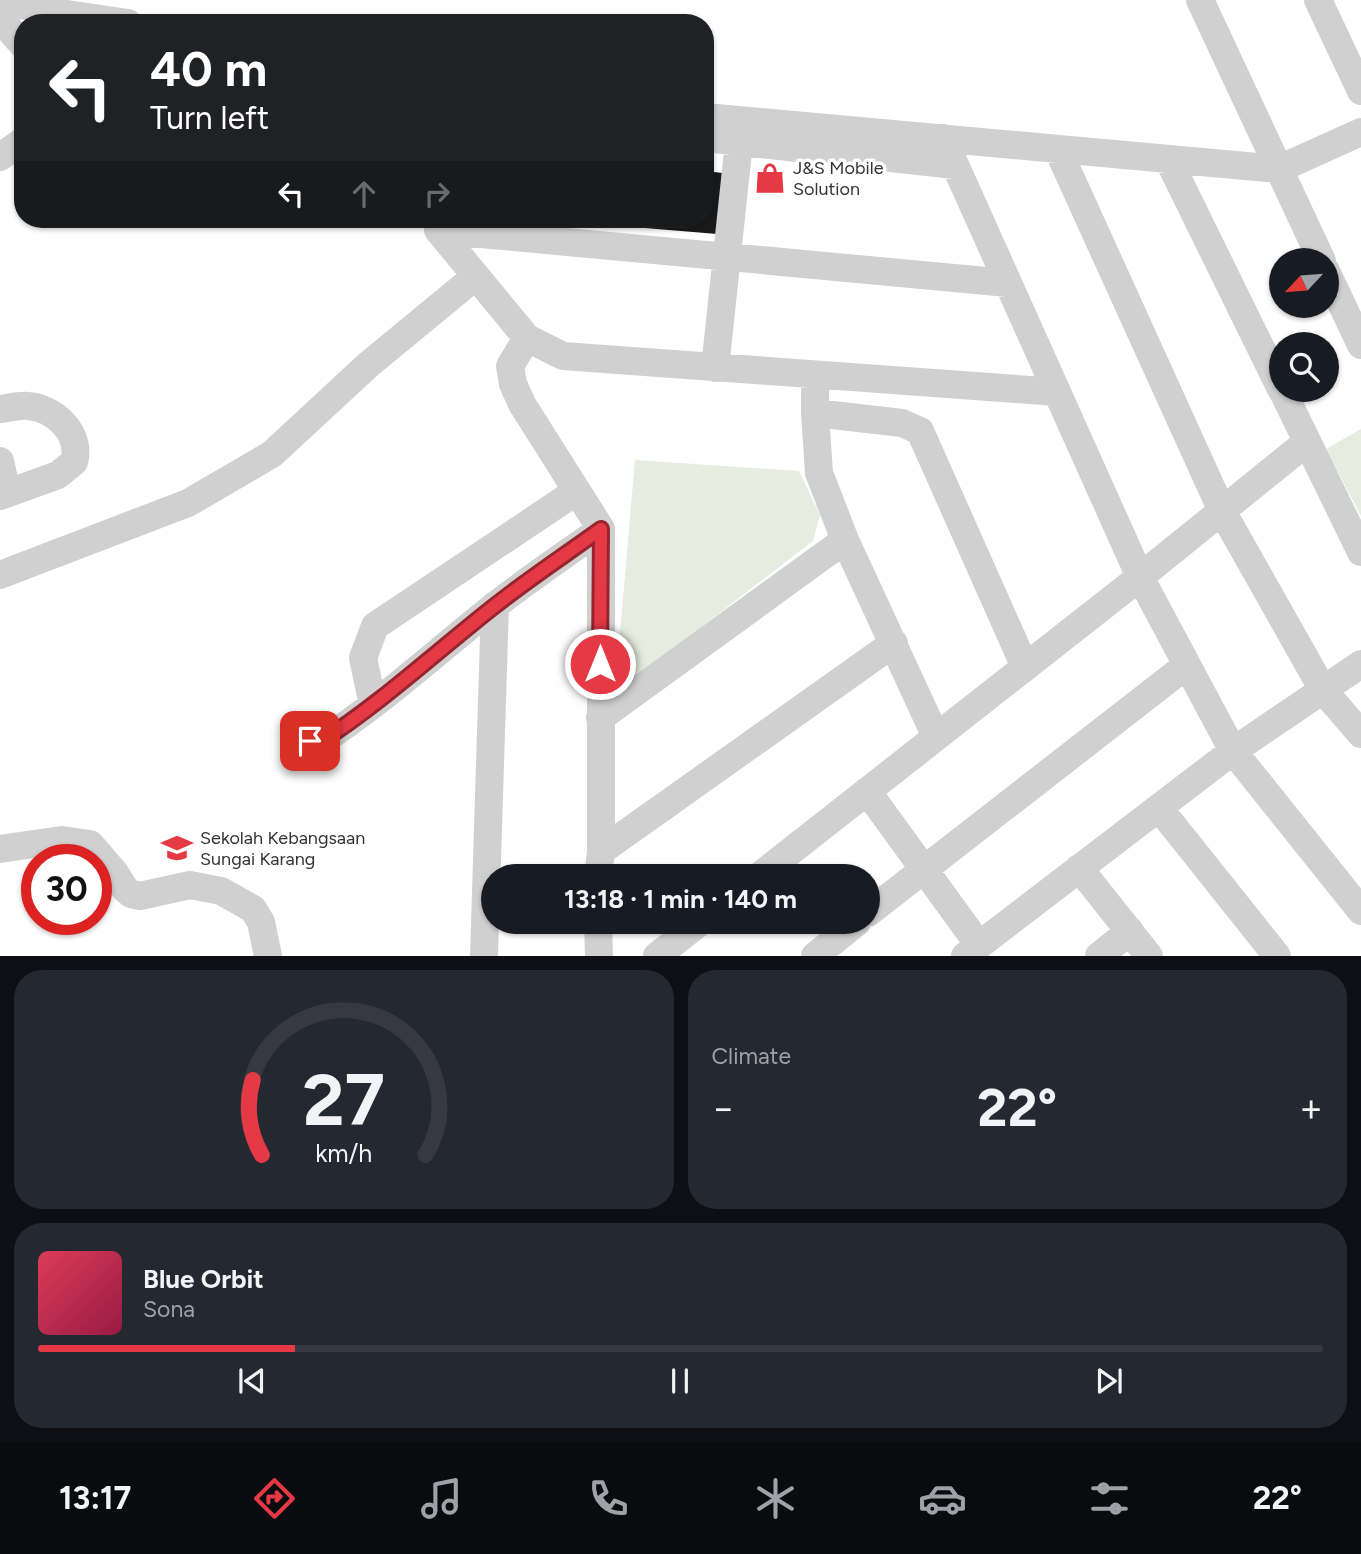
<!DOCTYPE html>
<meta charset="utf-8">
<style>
:root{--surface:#171b24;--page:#242831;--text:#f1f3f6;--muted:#9ea1a6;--line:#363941;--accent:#e63946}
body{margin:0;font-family:Figtree,sans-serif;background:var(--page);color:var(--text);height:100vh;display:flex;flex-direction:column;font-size:26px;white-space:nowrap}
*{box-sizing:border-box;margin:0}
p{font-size:23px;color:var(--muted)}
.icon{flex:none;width:38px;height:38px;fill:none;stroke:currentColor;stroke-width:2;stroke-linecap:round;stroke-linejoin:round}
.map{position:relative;height:956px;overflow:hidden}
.details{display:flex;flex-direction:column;gap:14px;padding:14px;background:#0d0f14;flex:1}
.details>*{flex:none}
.hud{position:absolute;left:14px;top:14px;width:700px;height:214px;border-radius:28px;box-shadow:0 2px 5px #0004;background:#202124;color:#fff;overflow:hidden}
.needle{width:46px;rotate:244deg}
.controls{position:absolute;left:1269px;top:248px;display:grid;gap:14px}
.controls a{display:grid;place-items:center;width:70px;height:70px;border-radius:50%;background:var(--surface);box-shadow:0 2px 5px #0004;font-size:35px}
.speed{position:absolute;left:21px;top:844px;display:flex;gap:14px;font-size:35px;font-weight:700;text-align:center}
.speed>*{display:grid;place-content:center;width:91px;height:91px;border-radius:50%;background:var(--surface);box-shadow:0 2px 5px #0004;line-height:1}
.speed .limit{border:10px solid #d22;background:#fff;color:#111}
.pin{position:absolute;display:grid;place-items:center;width:60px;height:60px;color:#fff;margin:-30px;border-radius:14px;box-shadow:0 4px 10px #0006}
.me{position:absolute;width:77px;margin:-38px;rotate:0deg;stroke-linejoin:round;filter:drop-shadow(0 0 5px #0008)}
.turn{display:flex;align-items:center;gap:24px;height:147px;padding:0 21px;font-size:32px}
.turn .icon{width:91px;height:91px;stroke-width:2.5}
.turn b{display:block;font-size:49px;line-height:60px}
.lanes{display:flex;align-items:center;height:66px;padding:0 21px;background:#0003;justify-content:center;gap:35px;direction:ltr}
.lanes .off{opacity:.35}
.big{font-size:52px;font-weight:700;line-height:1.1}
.details .widget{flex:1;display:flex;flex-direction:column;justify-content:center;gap:10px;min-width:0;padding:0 24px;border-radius:28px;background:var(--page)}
.details .dial{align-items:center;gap:0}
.dial svg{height:182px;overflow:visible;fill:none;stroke:var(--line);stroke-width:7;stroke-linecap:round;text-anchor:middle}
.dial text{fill:var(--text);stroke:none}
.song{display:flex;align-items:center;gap:21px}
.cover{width:84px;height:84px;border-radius:10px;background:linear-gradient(135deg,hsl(350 70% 55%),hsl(340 70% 35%))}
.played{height:7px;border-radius:4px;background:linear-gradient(90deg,var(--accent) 20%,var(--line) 20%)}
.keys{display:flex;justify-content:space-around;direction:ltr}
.heat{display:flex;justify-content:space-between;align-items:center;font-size:38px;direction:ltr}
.details .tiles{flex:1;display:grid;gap:14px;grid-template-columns:1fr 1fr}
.widget:last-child{grid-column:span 2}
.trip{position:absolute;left:481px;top:864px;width:399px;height:70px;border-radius:35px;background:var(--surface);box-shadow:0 2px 5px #0004;font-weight:700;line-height:70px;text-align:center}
.menu{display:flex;height:112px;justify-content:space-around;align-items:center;background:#090b0e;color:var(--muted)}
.menu .icon{width:49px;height:49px}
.menu .current{color:var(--accent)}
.menu b{font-size:32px;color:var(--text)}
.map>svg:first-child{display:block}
.green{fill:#e6ecdf}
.building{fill:#1a1a1a}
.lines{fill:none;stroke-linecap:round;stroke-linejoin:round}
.minor{stroke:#d0d0d0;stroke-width:28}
.route-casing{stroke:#96252e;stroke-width:18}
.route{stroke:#e63946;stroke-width:12}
.labels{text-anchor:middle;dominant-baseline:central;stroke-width:7;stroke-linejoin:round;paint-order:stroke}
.poi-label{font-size:18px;fill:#333;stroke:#fff;text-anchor:start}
</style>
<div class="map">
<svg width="1361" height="956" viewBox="0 0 1361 956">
<rect width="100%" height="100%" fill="#fff"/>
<path class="green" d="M1361,429V516L1326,449Z
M635,460L799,471L820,515L813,541L634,679L617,668Z"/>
<path class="building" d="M705,171L723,173L717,234L561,221V219H705Z"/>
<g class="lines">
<path class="minor" d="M0,0L53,12L128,23
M1200,0L1322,261
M1318,0L1361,91
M0,11L9,29L23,45
M705,117L1279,169L1361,132
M705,138L955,165
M943,138L1140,577L1233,751L1361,911
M1058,150L1222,511L1323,690L1361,734
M0,157L23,141
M1168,159L1281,389
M438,219V230L527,338L563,356L1057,392
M438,230L1008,283
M1326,271L1361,345
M715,368L739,142
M815,375V413L819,473L845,540L936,737
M1282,390L1361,552
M0,409C9,408 19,405 28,406C55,408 82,434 74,462L58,475L0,496
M815,413L902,423L920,431L1025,667
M0,461L7,493
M0,575L188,503L272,454L368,365L476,276
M373,705L363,658L375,626L577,491
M600,718L845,540
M304,736L310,741L319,743C381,703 435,653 492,608C527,580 565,555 601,529L522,404L513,384L510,366L527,338
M867,791L979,945
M1159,808L1277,956
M0,849L62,840L90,844L115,873L125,889L131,894L140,896L190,885L221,891L253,909L261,922L268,956
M601,851L894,643
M1079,868L1149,956
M598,877L601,851V529
M758,877L1140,577L1307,442
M868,913L1187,665
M598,922L599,956
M484,956L495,605
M657,956L700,922
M815,956L857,922
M965,956L1233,751L1361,664
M1099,956L1130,931"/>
</g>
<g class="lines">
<defs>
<path id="route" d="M310,741L319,743C381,703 435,653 492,608C527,580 565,555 601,529L600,664"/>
</defs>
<use href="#route" class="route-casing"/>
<use href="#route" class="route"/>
</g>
<defs>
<symbol id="shop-bare" viewBox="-9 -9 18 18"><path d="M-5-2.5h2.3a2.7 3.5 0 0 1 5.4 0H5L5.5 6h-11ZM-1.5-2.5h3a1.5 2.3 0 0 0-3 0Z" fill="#e63946" stroke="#fff" stroke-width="2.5" paint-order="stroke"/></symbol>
<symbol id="school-bare" viewBox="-9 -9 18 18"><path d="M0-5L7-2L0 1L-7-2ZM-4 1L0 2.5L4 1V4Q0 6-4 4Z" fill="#e63946" stroke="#fff" stroke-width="2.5" paint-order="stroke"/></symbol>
</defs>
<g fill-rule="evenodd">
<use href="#shop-bare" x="748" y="156" width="44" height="44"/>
<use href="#school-bare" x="155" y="826" width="44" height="44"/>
</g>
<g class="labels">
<g class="poi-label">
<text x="793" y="168">J&amp;S Mobile<tspan x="793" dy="21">Solution</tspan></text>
<text x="200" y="838">Sekolah Kebangsaan<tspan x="200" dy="21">Sungai Karang</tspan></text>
</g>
</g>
</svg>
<div class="controls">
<a><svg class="needle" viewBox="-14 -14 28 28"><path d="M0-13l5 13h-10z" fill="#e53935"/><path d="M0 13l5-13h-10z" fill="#9ea1a6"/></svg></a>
<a><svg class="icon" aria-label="search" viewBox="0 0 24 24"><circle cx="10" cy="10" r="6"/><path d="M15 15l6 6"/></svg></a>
</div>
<div class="speed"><div class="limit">30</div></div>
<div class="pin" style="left:310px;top:741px;background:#d93025"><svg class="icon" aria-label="arrive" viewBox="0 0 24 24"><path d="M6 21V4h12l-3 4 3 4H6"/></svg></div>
<svg class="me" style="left:600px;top:664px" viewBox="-20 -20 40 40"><circle r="17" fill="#e63946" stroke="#fff" stroke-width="3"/><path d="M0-11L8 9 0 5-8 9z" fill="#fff"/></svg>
<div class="trip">13:18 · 1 min · 140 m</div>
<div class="hud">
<div class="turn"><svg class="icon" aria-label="left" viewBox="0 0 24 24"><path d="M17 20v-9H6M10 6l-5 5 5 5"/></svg><div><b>40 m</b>Turn left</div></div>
<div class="lanes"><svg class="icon" aria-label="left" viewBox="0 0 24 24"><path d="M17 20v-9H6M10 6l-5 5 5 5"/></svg><svg class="icon off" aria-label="ahead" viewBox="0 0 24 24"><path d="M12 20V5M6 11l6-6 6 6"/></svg><svg class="icon off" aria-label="right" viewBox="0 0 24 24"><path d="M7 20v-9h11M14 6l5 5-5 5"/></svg></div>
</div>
</div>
<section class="details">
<div class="tiles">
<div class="widget dial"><svg viewBox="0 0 100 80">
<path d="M14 69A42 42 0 1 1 86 69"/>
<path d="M14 69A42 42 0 0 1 10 36" stroke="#e63946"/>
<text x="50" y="56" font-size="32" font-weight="700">27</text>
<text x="50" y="72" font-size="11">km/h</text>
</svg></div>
<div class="widget"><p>Climate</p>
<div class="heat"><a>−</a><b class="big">22°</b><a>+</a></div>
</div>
<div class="widget">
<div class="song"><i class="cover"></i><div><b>Blue Orbit</b><p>Sona</p></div></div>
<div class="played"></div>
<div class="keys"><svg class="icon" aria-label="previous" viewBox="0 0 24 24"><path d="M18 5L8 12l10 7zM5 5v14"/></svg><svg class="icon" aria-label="pause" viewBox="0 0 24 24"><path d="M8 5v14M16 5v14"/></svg><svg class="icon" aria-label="next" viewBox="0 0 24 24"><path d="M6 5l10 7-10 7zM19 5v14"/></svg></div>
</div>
</div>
</section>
<nav class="menu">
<b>13:17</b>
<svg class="icon current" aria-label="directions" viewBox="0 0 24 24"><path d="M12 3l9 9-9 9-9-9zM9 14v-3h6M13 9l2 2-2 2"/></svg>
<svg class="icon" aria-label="music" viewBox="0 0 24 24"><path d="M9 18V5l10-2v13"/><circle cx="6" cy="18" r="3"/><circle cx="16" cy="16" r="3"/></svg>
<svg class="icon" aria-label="phone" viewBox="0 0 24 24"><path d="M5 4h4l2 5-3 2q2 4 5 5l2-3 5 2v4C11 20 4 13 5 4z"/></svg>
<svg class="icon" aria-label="climate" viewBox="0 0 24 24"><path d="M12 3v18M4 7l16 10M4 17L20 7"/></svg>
<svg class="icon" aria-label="car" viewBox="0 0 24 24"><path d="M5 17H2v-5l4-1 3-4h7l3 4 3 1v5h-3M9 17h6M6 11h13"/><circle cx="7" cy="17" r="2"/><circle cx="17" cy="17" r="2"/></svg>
<svg class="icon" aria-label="filters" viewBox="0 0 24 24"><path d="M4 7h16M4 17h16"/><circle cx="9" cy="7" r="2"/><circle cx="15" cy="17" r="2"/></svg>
<b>22°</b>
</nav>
